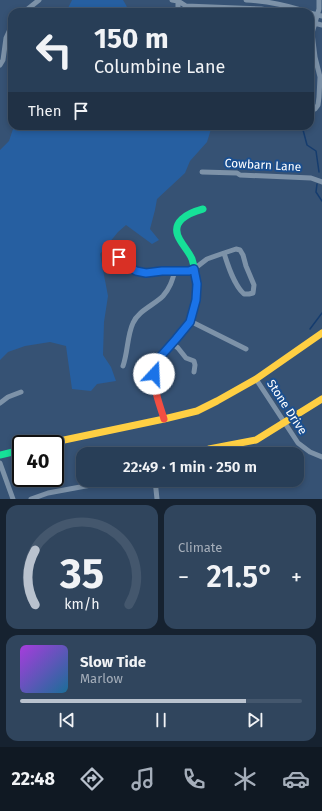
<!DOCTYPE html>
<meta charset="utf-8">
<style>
:root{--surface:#283e57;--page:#30455d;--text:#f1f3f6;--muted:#a5aeba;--line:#44576d;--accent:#b9c2ce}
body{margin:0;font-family:"Fira Sans",sans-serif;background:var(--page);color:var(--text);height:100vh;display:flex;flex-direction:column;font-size:15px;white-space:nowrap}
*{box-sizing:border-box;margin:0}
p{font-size:13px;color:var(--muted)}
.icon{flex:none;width:22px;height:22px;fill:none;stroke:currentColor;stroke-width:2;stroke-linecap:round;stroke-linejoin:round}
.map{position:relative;height:499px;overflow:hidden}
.sheet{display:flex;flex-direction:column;gap:6px;padding:6px;background:#162230;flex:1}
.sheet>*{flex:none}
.banner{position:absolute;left:8px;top:8px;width:306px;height:122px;border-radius:12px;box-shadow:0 2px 6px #0003,0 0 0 1px var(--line);background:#283e57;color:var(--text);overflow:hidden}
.speed{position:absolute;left:12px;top:435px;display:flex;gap:8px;font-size:20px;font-weight:700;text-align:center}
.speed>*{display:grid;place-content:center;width:52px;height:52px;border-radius:50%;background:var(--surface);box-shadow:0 2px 6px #0003,0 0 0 1px var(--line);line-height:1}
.speed .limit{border:2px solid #111;border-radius:6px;background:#fff;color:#111}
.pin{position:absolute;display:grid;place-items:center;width:34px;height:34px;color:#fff;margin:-17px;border-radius:8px;box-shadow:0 2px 6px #0006}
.me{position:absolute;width:44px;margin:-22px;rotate:20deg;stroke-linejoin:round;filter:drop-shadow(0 0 3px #0008)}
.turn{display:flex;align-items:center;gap:14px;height:84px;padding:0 20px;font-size:18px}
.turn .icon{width:52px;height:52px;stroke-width:2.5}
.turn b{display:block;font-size:28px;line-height:34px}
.then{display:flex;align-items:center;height:38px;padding:0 20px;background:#0003;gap:8px;font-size:15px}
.big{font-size:30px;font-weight:600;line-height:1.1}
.sheet .card{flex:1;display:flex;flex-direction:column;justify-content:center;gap:6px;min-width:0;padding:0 14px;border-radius:12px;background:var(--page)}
.sheet .dial{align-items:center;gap:0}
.dial svg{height:104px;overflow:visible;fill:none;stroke:var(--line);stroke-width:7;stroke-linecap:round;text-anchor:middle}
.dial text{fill:var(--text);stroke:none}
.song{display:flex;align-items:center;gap:12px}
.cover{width:48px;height:48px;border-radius:6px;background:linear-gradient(135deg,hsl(280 70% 55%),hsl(200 70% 35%))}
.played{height:4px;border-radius:2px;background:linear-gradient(90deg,var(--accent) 80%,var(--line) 80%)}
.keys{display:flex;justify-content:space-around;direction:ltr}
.heat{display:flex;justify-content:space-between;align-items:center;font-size:22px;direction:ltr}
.sheet .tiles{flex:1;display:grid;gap:6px;grid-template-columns:1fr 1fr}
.card:last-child{grid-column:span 2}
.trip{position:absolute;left:76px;top:447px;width:228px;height:40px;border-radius:12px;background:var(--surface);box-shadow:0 2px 6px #0003,0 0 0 1px var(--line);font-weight:600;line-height:40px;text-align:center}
.tab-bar{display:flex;height:64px;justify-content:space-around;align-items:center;background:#101923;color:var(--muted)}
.tab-bar .icon{width:28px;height:28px}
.tab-bar .active{color:var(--accent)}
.tab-bar b{font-size:18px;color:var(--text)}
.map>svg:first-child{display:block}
.green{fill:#265fa1}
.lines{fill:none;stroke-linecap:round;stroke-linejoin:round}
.stream{stroke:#153c6e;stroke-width:1.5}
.street{stroke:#7d92a8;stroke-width:5}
.fast{stroke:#16e098;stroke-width:7}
.slow{stroke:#ffcf43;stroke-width:7}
.jam{stroke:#f24e42;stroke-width:7}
.route-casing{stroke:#114b97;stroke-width:10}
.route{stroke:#1a73e8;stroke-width:7}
.labels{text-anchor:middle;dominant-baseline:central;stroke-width:4;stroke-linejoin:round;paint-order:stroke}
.street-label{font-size:12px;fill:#fff;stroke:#1b4f8f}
</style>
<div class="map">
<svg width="322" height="499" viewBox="0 0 322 499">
<rect width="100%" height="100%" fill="#365274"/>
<path class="green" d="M72,0H123L126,5L129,12H66Z
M14,126H212L207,142L190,161L185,173L157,199L155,210L150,229L159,240L152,244L126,225L118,232L100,254L108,296L104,322L103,355L111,367L116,381L97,384L91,391L72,389L66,346L50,342L25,346L8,352L0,360V150L9,141Z"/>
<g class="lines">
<path class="stream" d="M302,126L307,145L316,151L319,172
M317,184L316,192L322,201
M310,329L322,313"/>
<path class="street" d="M172,0L178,1L186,6L261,9L279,12
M246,0C267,1 286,5 307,12
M24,12L39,0
M178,12V0
M310,13L322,16
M310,22L322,25
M0,65L3,60L6,38L12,25
M310,111L315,109L318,105L319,97L320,77L315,57L312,33L319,9V0
M202,172L237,173L240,175L311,178L322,182
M236,249L240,250L243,255L246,266L254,285L253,293L249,294H244C234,285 228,266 224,253Z
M113,250L125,264L136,271L146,273L162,271H189L194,269L207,259L224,253
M190,321L246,349
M172,343L178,348L186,358L194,361L195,365L194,372
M123,366C128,352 127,336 133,323C138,311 154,305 163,296C170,288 172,281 175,271
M256,379L298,443L310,452L322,457
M0,403L8,397L21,392
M0,463L13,499
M155,480L157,499
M31,499L48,493L118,480"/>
<path class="fast" d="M196,300C198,286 196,272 192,259C189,252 184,247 180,240C169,222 188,213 203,209
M0,455L21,450"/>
<path class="slow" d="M45,444L164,419L197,411L217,401L256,379L322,333
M195,454L209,449L256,440L322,399"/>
<path class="jam" d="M164,419C160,405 153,389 154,374C156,354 175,344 185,329C191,320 194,310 196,300"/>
</g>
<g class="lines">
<defs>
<path id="route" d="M119,257L125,264L136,271L146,273L162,271H189L194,269L197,284L196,300L190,322L176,339L161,356L156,365L154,374"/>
</defs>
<use href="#route" class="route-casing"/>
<use href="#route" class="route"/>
</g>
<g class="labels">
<g class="street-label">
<text transform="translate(263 165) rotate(3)">Cowbarn Lane</text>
<text transform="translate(287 407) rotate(57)">Stone Drive</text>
</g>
</g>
</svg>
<div class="speed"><div class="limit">40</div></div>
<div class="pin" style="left:119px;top:257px;background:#d93025"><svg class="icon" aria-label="arrive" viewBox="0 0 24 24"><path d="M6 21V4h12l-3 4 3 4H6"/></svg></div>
<svg class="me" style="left:154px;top:374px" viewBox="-20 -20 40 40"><circle r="19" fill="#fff"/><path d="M0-13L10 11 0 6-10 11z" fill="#1a73e8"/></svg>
<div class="trip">22:49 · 1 min · 250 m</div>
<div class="banner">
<div class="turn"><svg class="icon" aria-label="left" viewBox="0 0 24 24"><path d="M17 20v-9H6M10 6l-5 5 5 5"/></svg><div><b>150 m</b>Columbine Lane</div></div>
<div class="then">Then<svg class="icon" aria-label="arrive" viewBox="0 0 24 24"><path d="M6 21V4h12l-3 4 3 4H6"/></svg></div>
</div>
</div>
<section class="sheet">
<div class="tiles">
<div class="card dial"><svg viewBox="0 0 100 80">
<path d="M14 69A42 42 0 1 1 86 69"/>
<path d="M14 69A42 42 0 0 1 14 27" stroke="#b9c2ce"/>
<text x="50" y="56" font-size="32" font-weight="700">35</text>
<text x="50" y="72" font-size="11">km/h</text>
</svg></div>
<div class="card"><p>Climate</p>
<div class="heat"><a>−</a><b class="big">21.5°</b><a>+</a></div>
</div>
<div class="card">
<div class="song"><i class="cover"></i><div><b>Slow Tide</b><p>Marlow</p></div></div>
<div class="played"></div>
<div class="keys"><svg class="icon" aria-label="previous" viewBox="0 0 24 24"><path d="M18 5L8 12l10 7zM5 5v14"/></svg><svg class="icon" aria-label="pause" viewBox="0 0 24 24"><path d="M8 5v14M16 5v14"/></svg><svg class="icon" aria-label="next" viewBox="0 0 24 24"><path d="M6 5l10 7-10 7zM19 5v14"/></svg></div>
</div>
</div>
</section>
<nav class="tab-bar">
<b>22:48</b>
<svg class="icon active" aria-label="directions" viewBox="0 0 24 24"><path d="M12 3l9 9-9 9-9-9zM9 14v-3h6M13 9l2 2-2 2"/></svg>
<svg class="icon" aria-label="music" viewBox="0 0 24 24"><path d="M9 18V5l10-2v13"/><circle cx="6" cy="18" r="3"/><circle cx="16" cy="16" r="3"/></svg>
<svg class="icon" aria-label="phone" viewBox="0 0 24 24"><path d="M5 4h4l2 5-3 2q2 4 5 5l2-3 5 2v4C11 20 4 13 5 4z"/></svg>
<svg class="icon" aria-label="climate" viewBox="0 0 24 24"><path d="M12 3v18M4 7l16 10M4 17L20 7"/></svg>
<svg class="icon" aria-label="car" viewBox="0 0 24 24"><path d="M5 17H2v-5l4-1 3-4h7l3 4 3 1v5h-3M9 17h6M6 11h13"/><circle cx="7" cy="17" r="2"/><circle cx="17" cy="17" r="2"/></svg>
</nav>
